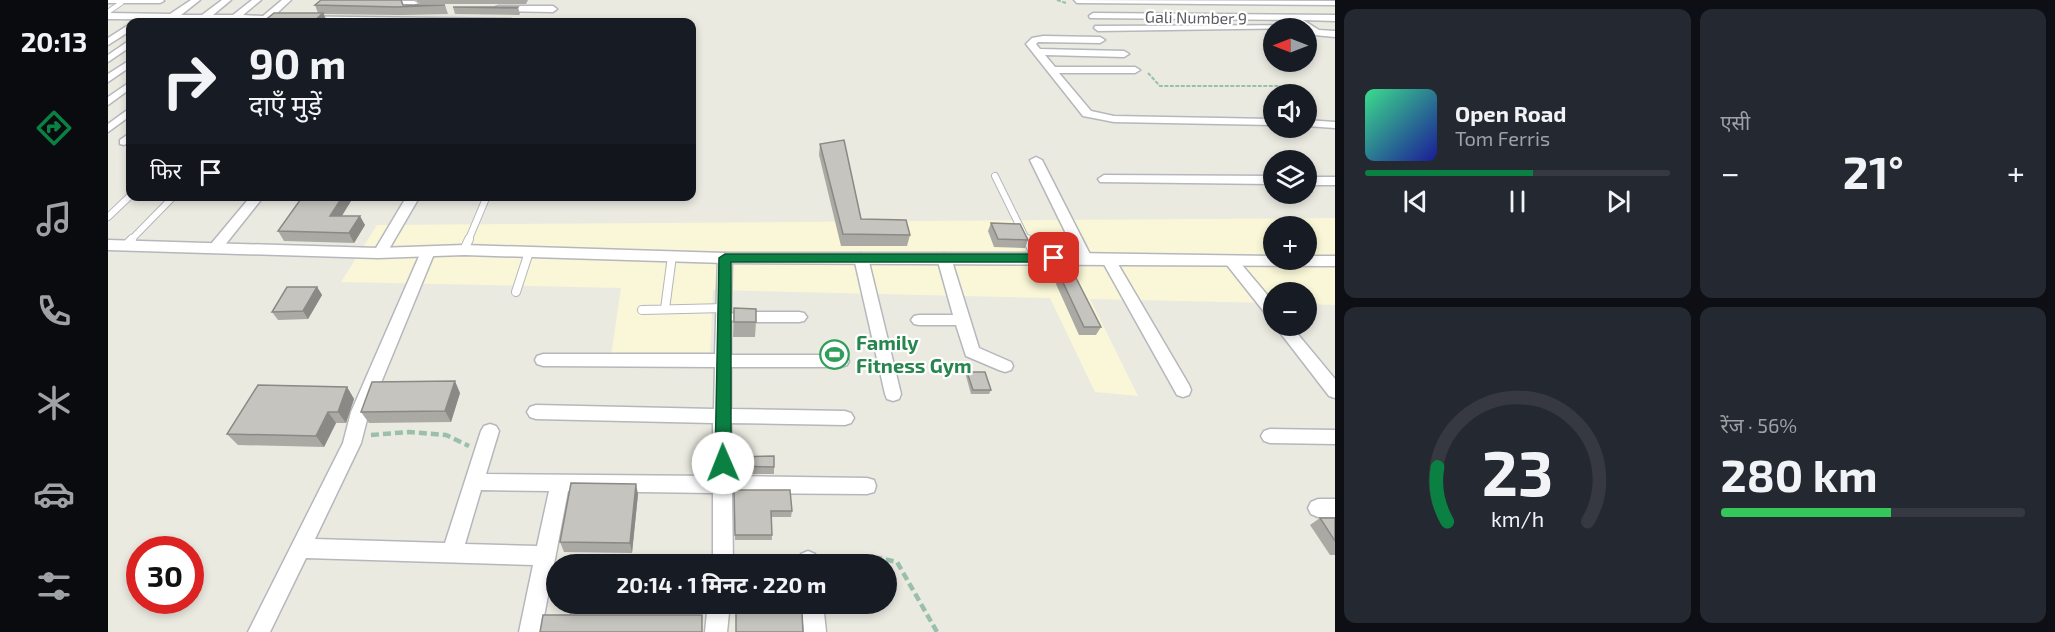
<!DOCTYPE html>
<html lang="hi">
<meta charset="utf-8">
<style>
:root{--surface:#171b24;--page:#242831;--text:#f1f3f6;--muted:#9ea1a6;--line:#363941;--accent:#0b8043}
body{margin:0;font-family:"Exo 2","Noto Sans Devanagari",sans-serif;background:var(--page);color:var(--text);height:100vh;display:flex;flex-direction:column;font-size:22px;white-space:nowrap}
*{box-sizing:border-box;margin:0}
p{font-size:20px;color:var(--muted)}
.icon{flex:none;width:33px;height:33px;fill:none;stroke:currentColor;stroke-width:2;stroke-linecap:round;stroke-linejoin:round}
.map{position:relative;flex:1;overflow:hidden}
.details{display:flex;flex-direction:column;gap:9px;padding:9px;background:#0d0f14;width:720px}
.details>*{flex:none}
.banner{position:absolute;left:18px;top:18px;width:570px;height:183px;border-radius:12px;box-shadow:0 3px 9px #0003;background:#171b24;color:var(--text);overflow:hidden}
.needle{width:39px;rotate:270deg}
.buttons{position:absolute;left:1155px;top:18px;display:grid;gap:12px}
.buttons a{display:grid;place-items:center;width:54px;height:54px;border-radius:50%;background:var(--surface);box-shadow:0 3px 9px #0003;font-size:30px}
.speed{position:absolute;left:18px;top:536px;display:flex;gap:12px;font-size:30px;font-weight:700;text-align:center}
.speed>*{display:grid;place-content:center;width:78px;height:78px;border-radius:50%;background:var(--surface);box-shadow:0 3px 9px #0003;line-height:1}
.speed .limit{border:9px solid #d22;background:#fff;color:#111}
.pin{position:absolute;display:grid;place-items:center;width:51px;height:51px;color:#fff;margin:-26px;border-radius:12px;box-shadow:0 3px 9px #0006}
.me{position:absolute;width:66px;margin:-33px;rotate:359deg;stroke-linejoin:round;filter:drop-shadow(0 0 4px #0008)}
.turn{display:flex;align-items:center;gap:21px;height:126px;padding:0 24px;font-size:27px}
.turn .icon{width:78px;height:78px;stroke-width:2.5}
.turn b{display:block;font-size:42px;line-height:51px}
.then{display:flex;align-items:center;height:57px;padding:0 24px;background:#0003;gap:12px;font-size:22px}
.big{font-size:45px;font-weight:700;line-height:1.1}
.details .tile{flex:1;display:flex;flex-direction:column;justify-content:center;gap:9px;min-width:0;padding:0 21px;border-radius:12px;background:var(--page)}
.details .dial{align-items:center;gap:0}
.dial svg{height:156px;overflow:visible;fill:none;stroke:var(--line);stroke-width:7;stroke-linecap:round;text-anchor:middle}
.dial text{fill:var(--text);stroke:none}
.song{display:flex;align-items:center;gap:18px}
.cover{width:72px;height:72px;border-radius:9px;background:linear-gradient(135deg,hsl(150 70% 55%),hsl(240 70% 35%))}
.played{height:6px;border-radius:3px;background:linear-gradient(90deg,var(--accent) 55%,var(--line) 55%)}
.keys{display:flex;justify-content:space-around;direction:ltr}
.heat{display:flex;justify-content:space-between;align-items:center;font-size:33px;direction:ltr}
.charge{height:9px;border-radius:4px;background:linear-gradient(90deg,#34c759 56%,var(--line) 0)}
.details .tiles{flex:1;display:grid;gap:9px;grid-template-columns:repeat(2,1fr)}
.trip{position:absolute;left:438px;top:554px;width:351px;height:60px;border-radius:30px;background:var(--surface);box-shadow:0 3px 9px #0003;font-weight:700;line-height:60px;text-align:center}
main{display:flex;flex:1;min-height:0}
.dock{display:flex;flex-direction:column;width:108px;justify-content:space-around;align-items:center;background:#090b0e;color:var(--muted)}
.dock .icon{width:42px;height:42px}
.dock .current{color:var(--accent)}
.dock b{font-size:27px;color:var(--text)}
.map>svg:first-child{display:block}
.commercial{fill:#f9f7d7;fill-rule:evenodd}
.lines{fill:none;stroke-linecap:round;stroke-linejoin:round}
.service-far2-casing{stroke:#b6b7bc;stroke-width:6}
.service-far1-casing{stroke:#b6b7bc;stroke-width:8}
.service-casing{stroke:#b6b7bc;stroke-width:10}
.minor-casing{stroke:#b6b7bc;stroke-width:3}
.tertiary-casing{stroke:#b6b7bc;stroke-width:3}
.path-far1{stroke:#9ac0ab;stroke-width:2;stroke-dasharray:4 1.5;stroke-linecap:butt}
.path{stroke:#9ac0ab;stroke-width:4.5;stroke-dasharray:8 4;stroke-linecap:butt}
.service-far2{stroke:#fff;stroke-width:4.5}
.service-far1{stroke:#fff;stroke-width:6}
.service{stroke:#fff;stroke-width:8}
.minor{fill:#fff;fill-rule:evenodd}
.tertiary{fill:#fff;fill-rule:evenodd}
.wall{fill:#aaa9a3}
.shaded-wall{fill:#8b8985}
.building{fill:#c6c4be;stroke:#8b8985;stroke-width:1.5}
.route{fill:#0b8043;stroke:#07532c;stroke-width:1.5}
.labels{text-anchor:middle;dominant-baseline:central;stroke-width:4.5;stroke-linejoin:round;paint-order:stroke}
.far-street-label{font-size:16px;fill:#595b60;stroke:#fff}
.leisure-label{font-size:20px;font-weight:bold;fill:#27864d;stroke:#fff;text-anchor:start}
</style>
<main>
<nav class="dock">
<b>20:13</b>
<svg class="icon current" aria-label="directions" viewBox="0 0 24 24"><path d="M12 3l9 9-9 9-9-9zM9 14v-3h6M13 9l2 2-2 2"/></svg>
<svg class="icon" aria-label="music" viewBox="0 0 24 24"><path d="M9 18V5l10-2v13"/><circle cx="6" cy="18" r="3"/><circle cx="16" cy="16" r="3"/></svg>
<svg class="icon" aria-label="phone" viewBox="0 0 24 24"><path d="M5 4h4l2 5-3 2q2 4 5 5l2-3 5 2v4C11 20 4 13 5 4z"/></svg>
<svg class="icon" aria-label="climate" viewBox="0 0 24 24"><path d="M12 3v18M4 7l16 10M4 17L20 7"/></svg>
<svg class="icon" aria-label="car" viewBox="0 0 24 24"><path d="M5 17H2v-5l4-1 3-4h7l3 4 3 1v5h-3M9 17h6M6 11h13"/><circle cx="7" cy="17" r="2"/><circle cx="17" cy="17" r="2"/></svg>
<svg class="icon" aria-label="filters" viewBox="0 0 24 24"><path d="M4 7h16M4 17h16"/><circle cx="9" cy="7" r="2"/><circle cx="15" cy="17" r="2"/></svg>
</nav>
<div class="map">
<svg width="1227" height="632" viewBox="0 0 1227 632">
<rect width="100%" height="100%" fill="#eaeae1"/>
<path class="commercial" d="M1227,218V305L1199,304L1198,292H1166L1165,303L982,299L1030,396L987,392L942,298L605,290L602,357L503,356L513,288L233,282L269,225ZM1166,226H1198V260H1166Z"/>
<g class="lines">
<defs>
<path id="service-far2" d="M0,12L13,3"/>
<path id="service-far1" d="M887,176L919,241
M0,217L22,196
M22,241L66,196
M360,241L379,196"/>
<path id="service" d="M919,239L928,258
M18,245L24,239
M356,250L361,239
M408,292L421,252
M557,309L564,256
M534,310L617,308"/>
<path id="minor" d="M0,0H55L56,1L52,3H0Z
M83,0H92L73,15H94L114,0H123L105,15H125L144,0H153L135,15L155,16L174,0H183L166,16L403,19L407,22L0,19V13L62,14Z
M966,0L1227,1V5L969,3Z
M274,1H306L310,3L306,5H271L270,3Z
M391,6H445L449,9L445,12L388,11V7Z
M985,13L1227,15V21L1195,20L1211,30L1227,31V37L1206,35L1198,28L990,31L986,28L987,26L1191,25L1188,22L1189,20L982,18L981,16Z
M22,24V31L0,45V38Z
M935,36L992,37L997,40L992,43L930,42L928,44L932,49L1016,51L1021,54L1016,57L937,55L947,67H1027L1032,70L1027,73H951L983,111L1006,116L1166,119V125L1006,122L975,116L918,44L924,38Z
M22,40V47L0,62V55Z
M22,60V67L0,82V74Z
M22,82V89L0,105V97Z
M22,108V116L0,132V124Z
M1198,120L1227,122V128L1198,126Z
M22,133V142L16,145L12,144V140Z
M928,157L934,160L984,258L982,261L977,263L970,258L922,160Z
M996,175L1166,176V184L992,182L990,179Z
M1198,177H1227V185H1198Z
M143,196H156L113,250H103L101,247L103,244Z
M299,196H312L277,256H267L265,253Z
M319,250L326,254L261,412L253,443L207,539L337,543L373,431L376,426L382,424L388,426L391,431L378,474L605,476V423L428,419L422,417L419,412L422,407L428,405L606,409L607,367L435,366L429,364L427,360L429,356L435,354H607L610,258L617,253L624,258L623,314L629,312H691L696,313L699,317L696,321L691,322H629L623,320V355H733L739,357L741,361L739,365L733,367H623V409L737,411L743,413L746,418L743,423L737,425L623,423L624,476L759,478L766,480L768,486L766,492L759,494L624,493L625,564H605V493L460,491L433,632H411L425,565L198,558L162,632H140L235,443L243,412L312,254ZM373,490L441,491L429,546L357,544Z
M753,253L760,258L793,394L791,399L785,401L779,399L777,394L746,258Z
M836,253L843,258L871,348L903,362L905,366L903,370L897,372L891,370L858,356L848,325H811L806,324L803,320L806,316L811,315H845L829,258Z
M1000,254L1007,259L1081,385L1083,390L1081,395L1075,397L1069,395L993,259Z
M1124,257L1129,259L1166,303V319L1161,318L1119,265L1117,262Z
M1167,326H1183L1227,379V398L1221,396Z
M1162,429L1227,430V444L1162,443L1156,441L1153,436L1156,431Z
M1210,499H1227V517H1210L1203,514L1200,508L1203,502Z
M700,551L707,554L711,564H691L693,554Z
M600,603H622L619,632H597Z
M693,603H715L718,632H696Z"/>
<path id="tertiary" d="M0,240L270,248L356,245L617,253H964L1166,256V260H1198V256H1227V266L617,263L356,255L270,258L0,250Z"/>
</defs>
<use href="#service-far2" class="service-far2-casing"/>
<use href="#service-far1" class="service-far1-casing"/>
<use href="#service" class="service-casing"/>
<use href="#minor" class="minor-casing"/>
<use href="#tertiary" class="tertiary-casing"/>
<path class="path-far1" d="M949,0L958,3
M1040,73L1052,86H1172"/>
<path class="path" d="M263,435L301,432L338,435L361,446
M718,560L771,558L789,562L829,632
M631,562L684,561"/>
<use href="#service-far2" class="service-far2"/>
<use href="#service-far1" class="service-far1"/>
<use href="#service" class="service"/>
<use href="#minor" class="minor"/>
<use href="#tertiary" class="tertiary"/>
</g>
<path class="wall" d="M308,0H420L418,4H312Z
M207,5H337L340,14L292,15L216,14L219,22H155L210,13Z
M345,7H410L412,14L411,15L347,14Z
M712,144L753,219L802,235L799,246H733L711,155Z
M195,196H246L234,216L257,225L246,243L176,241L170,231Z
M883,223L920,240L917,248L886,247L880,231Z
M952,276L993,327L988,335H971L948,284Z
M209,287L214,295L200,319L170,320L164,312Z
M626,308L648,322L647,337H625Z
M859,372L883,390L881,394H863L858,376Z
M239,387L246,399L238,423H228L216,447L130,445L119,434Z
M352,393L343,422L261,423L253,412Z
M626,457L666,467V474H626Z
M626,490L684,511L683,517H663L664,540H627Z
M530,494L524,553L456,552L452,542Z
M1212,518H1227V555H1222L1202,525Z"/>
<path class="shaded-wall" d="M215,13L219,22H205Z
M235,196H246L228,225L222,216Z
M252,216L257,225L246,243L241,233Z
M209,287L214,295L200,319L195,311Z
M347,381L352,393L343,422L337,411Z
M239,387L246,399L238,423L230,412Z
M220,412L228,423L216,447L208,436Z
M528,484L530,494L524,553L522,543Z"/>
<path class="building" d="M213,0H293L295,5H337L289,7L207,5Z
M345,7H410L409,8Z
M166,13H215L205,22H155Z
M485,20L484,22H412Z
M736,140L753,219L798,220L802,235L735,234L712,144Z
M195,196H235L222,216H252L241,233L170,231Z
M883,223L912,224L920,240L890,239Z
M964,270L993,327H976L952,276Z
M179,287H209L195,311L164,312Z
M626,308L648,309V322H626Z
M859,372H877L883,390H865Z
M347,381L337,411L253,412L264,382Z
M150,385L239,387L230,412H220L208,436L119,434Z
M666,456V467L626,466V457Z
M463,483L528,484L522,543L452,542Z
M626,490H682L684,511H663L664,535H627Z
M1212,518H1227V541Z
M628,603H667V613H694L695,632H628Z
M435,615H594V632H432Z"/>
<path class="route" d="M617,254H946L952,258L946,262H623V463L621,468L615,470L609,468L607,463L611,258Z"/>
<defs>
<symbol id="stadium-ring" viewBox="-11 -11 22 22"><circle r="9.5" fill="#fff" stroke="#2e9e5b" stroke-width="1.5"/><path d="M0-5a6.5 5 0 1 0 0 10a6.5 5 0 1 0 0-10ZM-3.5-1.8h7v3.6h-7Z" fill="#2e9e5b"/></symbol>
</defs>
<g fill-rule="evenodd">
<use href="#stadium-ring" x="710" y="338" width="33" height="33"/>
</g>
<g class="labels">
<g class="far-street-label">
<text transform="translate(1088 17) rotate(1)">Gali Number 9</text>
</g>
<g class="leisure-label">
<text x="748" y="342">Family<tspan x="748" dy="23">Fitness Gym</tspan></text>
</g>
</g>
</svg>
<div class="buttons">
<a><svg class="needle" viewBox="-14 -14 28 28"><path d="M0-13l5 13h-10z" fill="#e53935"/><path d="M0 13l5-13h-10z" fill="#9ea1a6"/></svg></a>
<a><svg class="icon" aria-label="sound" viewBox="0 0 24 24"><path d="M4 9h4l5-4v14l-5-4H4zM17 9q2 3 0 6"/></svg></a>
<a><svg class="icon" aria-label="layers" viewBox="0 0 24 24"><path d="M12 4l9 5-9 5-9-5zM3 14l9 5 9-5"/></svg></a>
<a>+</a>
<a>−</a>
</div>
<div class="speed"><div class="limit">30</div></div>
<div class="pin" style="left:946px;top:258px;background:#d93025"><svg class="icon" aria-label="arrive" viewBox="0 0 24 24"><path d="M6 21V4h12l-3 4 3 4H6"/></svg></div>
<svg class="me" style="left:615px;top:463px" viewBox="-20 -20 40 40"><circle r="19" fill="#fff"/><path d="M0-13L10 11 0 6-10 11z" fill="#0b8043"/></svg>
<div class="trip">20:14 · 1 मिनट · 220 m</div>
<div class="banner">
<div class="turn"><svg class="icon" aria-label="right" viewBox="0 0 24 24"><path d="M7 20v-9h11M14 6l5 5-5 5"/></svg><div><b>90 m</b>दाएँ मुड़ें</div></div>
<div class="then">फिर<svg class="icon" aria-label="arrive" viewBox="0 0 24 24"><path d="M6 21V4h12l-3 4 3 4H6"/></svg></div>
</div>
</div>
<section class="details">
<div class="tiles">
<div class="tile">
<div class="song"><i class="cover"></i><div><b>Open Road</b><p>Tom Ferris</p></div></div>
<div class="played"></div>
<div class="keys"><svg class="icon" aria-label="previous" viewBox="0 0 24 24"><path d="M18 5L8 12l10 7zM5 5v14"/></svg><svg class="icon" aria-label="pause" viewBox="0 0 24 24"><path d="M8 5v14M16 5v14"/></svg><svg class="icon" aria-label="next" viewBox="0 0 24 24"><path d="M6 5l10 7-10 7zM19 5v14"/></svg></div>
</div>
<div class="tile"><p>एसी</p>
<div class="heat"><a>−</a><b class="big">21°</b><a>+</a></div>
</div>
<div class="tile dial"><svg viewBox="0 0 100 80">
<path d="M14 69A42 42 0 1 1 86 69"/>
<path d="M14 69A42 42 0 0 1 9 41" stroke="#0b8043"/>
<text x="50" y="56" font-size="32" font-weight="700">23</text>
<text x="50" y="72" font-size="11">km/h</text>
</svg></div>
<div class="tile"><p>रेंज · 56%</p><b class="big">280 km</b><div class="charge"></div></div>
</div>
</section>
</main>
